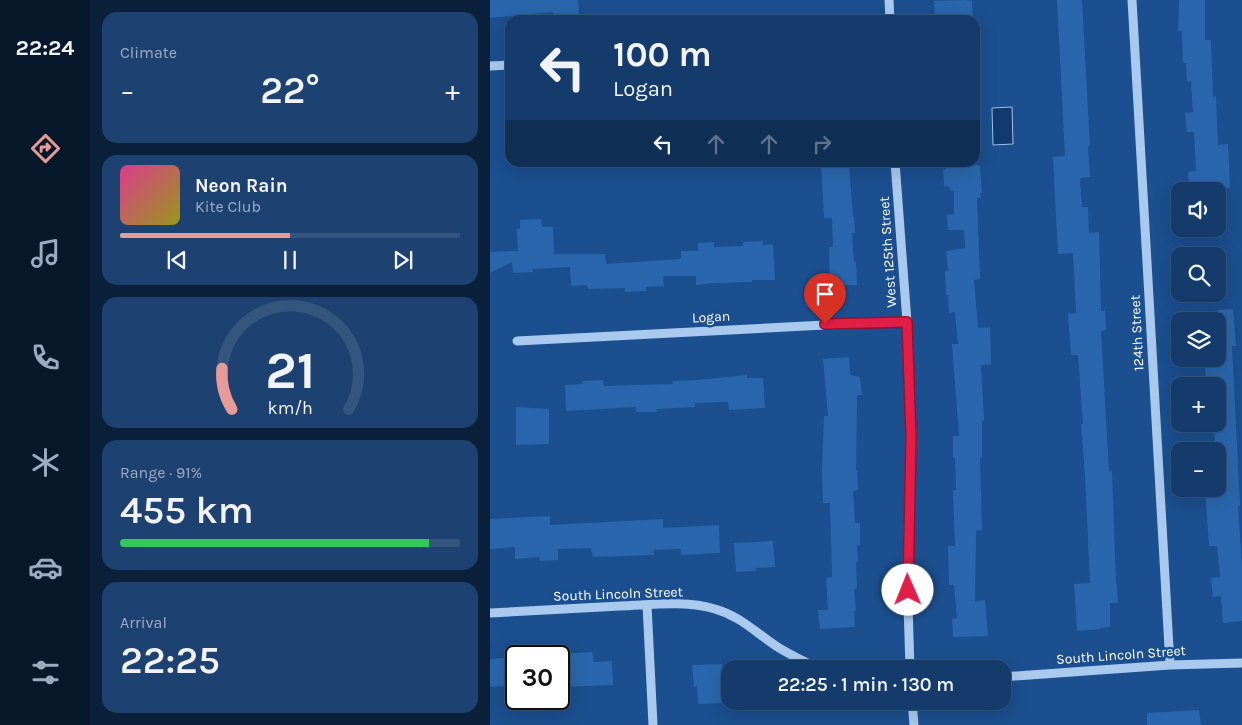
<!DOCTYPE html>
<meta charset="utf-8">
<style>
:root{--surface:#143b6b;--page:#1d4271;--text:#f1f3f6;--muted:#9dadc1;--line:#33557e;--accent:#e69b98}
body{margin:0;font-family:Karla,sans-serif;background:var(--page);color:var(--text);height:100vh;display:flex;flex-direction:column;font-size:19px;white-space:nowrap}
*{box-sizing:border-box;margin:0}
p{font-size:16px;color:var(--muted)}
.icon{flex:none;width:28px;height:28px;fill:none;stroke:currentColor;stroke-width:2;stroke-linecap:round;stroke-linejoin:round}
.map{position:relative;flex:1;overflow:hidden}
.side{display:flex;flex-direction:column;gap:12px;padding:12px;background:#0b203b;width:400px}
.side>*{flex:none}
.banner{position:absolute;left:15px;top:15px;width:475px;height:152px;border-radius:15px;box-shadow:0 5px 20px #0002,0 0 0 1px var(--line);background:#143b6b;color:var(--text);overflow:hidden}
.controls{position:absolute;left:681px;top:182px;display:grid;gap:10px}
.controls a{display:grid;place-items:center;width:55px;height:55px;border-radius:10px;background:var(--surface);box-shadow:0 5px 20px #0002,0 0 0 1px var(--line);font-size:25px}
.speed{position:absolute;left:15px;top:645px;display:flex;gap:10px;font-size:25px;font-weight:700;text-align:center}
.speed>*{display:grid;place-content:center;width:65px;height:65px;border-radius:50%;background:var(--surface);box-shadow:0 5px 20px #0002,0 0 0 1px var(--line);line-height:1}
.speed .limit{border:2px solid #111;border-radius:8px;background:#fff;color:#111}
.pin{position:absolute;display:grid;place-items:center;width:42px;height:42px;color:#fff;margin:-51px -21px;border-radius:50% 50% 50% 0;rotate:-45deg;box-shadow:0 0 5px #0007}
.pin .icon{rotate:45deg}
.me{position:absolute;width:55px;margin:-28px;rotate:359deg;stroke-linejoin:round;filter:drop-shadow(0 0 4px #0008)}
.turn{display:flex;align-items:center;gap:18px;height:105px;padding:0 25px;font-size:22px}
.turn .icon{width:65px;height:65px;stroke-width:2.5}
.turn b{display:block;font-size:35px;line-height:42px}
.lanes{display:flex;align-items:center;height:48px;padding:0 25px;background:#0003;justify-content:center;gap:25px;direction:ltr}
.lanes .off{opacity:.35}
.big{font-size:38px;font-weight:600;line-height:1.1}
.side .widget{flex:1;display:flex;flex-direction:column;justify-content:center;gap:8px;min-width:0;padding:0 18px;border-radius:15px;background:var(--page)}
.side .dial{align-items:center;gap:0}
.dial svg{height:130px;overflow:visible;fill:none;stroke:var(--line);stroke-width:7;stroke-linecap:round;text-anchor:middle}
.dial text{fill:var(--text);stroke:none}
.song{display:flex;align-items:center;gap:15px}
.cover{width:60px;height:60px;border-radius:8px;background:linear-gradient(135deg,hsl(330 70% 55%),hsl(60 70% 35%))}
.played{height:5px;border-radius:2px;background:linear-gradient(90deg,var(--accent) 50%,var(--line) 50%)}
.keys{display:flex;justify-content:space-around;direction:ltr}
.heat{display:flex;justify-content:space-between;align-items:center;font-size:28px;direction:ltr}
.charge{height:8px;border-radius:4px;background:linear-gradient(90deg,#34c759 91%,var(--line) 0)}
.trip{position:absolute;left:231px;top:660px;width:290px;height:50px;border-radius:15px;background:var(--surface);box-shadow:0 5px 20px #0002,0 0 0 1px var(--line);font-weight:600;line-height:50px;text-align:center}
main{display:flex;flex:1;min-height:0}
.menu{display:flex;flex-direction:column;width:90px;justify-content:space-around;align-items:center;background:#08182b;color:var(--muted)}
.menu .icon{width:35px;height:35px}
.menu .current{color:var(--accent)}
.menu b{font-size:22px;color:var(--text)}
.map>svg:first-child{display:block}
.water{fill:#123a6d;stroke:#9cc4f0}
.building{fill:#2a66ad}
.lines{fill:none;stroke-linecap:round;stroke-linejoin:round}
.minor{stroke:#a9c9ee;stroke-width:9}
.route-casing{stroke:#92132f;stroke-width:12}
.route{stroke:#e11d48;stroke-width:9}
.labels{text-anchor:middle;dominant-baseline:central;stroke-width:5;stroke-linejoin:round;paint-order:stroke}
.street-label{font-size:14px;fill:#fff;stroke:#1b4f8f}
</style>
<main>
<nav class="menu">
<b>22:24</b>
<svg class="icon current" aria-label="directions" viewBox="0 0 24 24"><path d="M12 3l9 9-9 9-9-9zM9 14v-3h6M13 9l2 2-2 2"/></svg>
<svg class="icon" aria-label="music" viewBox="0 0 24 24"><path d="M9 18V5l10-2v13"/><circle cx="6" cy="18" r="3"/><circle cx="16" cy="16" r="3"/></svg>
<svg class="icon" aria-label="phone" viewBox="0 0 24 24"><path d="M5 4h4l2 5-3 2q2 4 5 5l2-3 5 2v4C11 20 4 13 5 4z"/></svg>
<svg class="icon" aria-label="climate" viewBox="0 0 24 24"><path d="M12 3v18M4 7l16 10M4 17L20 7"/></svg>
<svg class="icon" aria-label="car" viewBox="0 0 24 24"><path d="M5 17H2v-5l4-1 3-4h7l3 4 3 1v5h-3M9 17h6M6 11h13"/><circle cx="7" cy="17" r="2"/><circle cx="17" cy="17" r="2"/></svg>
<svg class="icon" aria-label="filters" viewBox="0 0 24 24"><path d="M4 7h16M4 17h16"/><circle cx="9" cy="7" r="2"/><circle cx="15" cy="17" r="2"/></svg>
</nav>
<section class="side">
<div class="widget"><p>Climate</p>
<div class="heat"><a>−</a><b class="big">22°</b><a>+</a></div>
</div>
<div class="widget">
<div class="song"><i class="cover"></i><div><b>Neon Rain</b><p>Kite Club</p></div></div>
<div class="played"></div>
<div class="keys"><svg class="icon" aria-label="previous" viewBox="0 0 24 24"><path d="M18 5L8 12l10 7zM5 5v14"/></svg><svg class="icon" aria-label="pause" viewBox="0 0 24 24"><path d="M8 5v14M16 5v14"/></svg><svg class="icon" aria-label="next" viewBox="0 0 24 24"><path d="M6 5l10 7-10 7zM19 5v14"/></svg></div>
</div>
<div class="widget dial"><svg viewBox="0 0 100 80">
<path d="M14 69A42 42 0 1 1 86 69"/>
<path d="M14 69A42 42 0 0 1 8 44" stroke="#e69b98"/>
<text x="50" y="56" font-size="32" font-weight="700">21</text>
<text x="50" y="72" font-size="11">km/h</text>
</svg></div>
<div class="widget"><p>Range · 91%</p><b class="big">455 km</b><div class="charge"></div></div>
<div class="widget"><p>Arrival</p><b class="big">22:25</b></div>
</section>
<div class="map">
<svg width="752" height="725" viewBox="0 0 752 725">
<rect width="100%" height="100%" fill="#1b4f8f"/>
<path class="water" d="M522,107L523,144L503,145L502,108Z"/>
<path class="building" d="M0,0H88L89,14H64L62,12L0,18Z
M476,0L482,1L483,20H445L444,1Z
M567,0H592L600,146H598L600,177L590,178L592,207H598L599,233L609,232L611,311H615L616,330L611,331L619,472L622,471L626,584H627L628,603H620V627L610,628V629L587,631L584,584L600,583L595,476L591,424H593L588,355H581L578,314L586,313L583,253L568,254L563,157L575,156Z
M689,0H715V40H721L723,97L726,96L728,145L738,144L740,188L699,190L698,172L706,171L704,132H697L695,113L703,112L701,81L697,82L696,63H693L692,31H688Z
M331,162H359L363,217H364L365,233H362L364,262H366L367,285L340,286L339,247H343L342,218H334Z
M490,165L492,193H490L491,198H487L490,279L484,280L488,328L500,327L501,364L491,365L494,420L492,421V458H490L492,530L486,531L485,601L495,600L498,636L463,637L462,619L467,618L464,585H459L458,546H465L463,490H466L465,458H463V436H469L462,344H468L465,312L459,313L458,295H456L455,271H458L456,251L475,248L474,230H458L457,215L464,214V191L460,190V187L454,186L453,169H456V167Z
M51,219L52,227H63L64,254H115L116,264L191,259V251H208V243L224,242V247L253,246V242L273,241V245L283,244L285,280H262V282L225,283L206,285V276H173L174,286L156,287V291L135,292V288L99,289L96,285L81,286L80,267L42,269L43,272L23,273L22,262L0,273V252L28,251L27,229H30V220Z
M743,309L746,346H742L750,506H748L752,568V621L733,623L731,596L723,597L721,578L730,577L727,546H719L715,489H728V445H725L724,424H728V386H716L715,363H728V310Z
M359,357L360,375L370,377L372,395H367L366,470H367L368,490L363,491L365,523H370V545H367L368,562H366L367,588L364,589L366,611H364L365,627L330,629L328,610H338L336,578L342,577L340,503H333L332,470L334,416H338L333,359Z
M257,375V378H273L275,408L239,410L238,402L205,403V407L166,409L167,412H146V407L76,411L75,385L93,384L92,381L113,380L114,386L183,384V381L207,380Z
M26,407L59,409V444L26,445Z
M60,516V525L173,519V528L229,525L230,553L191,555V549L164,550V555L103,557L101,548L68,549V560L50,561L49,557L25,559V547L0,549V519Z
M283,541L285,567L266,568V571L246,572L244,543Z
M102,652L104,662L122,661L123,685L69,687V654Z
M14,658L16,686L0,687V659Z
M232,664L234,703L208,704L207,686L204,687L202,665Z
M709,710L711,725H657V713Z"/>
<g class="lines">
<path class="minor" d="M399,0L400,20
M642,0L680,665
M0,66L20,65
M405,162L417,322L421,437L417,570L420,669
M27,341L335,325L417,322
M157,605L163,725
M0,613C43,611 86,608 130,606C160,605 195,600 225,609C250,616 265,632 286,646C300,655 315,662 330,669
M512,677L680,665L752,663
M422,701L424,725"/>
</g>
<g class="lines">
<defs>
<path id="route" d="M335,324L417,322L421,437L418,590"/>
</defs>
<use href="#route" class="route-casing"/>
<use href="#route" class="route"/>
</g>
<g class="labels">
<g class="street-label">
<text transform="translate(398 252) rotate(-94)">West 125th Street</text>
<text transform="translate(221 317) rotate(-3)">Logan</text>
<text transform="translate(647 333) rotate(-93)">124th Street</text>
<text transform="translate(128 594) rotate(-2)">South Lincoln Street</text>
<text transform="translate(631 655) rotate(-4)">South Lincoln Street</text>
</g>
</g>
</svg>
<div class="controls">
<a><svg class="icon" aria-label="sound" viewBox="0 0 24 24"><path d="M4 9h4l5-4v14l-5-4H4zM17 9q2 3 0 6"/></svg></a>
<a><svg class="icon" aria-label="search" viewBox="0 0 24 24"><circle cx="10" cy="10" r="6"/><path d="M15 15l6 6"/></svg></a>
<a><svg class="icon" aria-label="layers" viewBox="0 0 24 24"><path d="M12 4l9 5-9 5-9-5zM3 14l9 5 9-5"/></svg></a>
<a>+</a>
<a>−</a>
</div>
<div class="speed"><div class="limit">30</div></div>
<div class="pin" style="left:335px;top:324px;background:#d93025"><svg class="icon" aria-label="arrive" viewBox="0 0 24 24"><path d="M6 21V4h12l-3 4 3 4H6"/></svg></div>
<svg class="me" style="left:418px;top:590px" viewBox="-20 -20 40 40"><circle r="19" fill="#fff"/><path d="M0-13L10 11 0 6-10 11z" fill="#e11d48"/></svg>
<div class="trip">22:25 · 1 min · 130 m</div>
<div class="banner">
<div class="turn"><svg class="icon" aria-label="left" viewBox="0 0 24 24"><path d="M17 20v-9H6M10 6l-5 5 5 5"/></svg><div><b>100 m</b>Logan</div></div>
<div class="lanes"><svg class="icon" aria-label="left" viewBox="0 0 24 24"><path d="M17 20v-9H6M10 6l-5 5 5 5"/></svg><svg class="icon off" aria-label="ahead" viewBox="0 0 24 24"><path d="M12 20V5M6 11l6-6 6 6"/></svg><svg class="icon off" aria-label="ahead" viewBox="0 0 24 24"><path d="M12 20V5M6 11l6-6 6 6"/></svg><svg class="icon off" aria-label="right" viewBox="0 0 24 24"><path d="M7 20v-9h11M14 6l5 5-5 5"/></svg></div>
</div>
</div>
</main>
